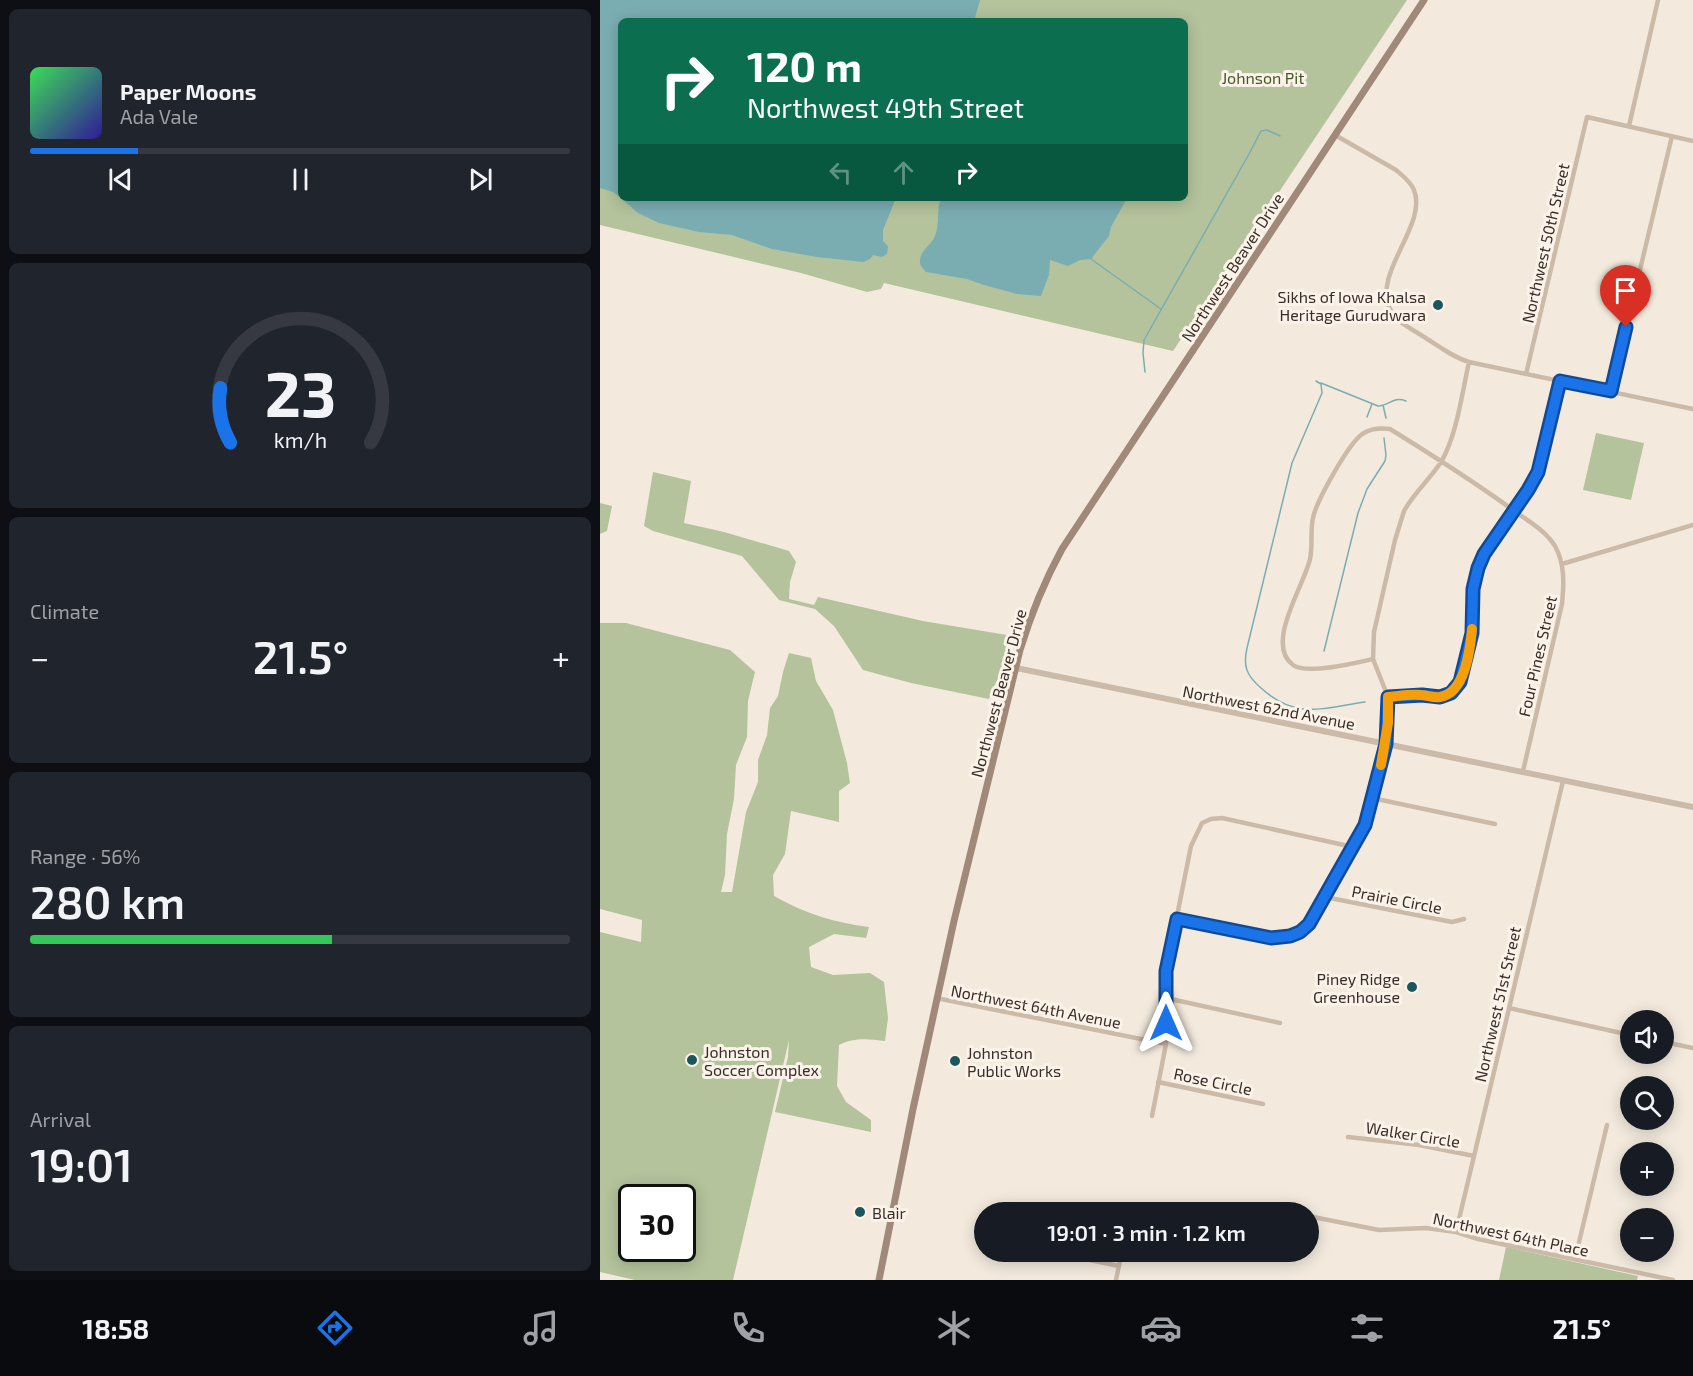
<!DOCTYPE html>
<meta charset="utf-8">
<style>
:root{--surface:#171b24;--page:#20242c;--text:#f1f3f6;--muted:#9ea1a6;--line:#363941;--accent:#1a73e8}
body{margin:0;font-family:"Exo 2",sans-serif;background:var(--page);color:var(--text);height:100vh;display:flex;flex-direction:column;font-size:22px;white-space:nowrap}
*{box-sizing:border-box;margin:0}
p{font-size:20px;color:var(--muted)}
.icon{flex:none;width:33px;height:33px;fill:none;stroke:currentColor;stroke-width:2;stroke-linecap:round;stroke-linejoin:round}
.map{position:relative;flex:1;overflow:hidden}
.drawer{display:flex;flex-direction:column;gap:9px;padding:9px;background:#0d0f14;width:600px}
.drawer>*{flex:none}
.guide{position:absolute;left:18px;top:18px;width:570px;height:183px;border-radius:9px;box-shadow:0 3px 15px #0003;background:#0b6e4f;color:#fff;overflow:hidden}
.buttons{position:absolute;left:1020px;top:1010px;display:grid;gap:12px}
.buttons a{display:grid;place-items:center;width:54px;height:54px;border-radius:50%;background:var(--surface);box-shadow:0 3px 15px #0003;font-size:30px}
.speed{position:absolute;left:18px;top:1184px;display:flex;gap:12px;font-size:30px;font-weight:700;text-align:center}
.speed>*{display:grid;place-content:center;width:78px;height:78px;border-radius:50%;background:var(--surface);box-shadow:0 3px 15px #0003;line-height:1}
.speed .limit{border:3px solid #111;border-radius:9px;background:#fff;color:#111}
.pin{position:absolute;display:grid;place-items:center;width:51px;height:51px;color:#fff;margin:-62px -26px;border-radius:50% 50% 50% 0;rotate:-45deg;box-shadow:0 0 6px #0007}
.pin .icon{rotate:45deg}
.me{position:absolute;width:66px;margin:-33px;rotate:0deg;stroke-linejoin:round;filter:drop-shadow(0 0 4px #0008)}
.turn{display:flex;align-items:center;gap:21px;height:126px;padding:0 30px;font-size:27px}
.turn .icon{width:78px;height:78px;stroke-width:2.5}
.turn b{display:block;font-size:42px;line-height:51px}
.lanes{display:flex;align-items:center;height:57px;padding:0 30px;background:#0003;justify-content:center;gap:30px;direction:ltr}
.lanes .off{opacity:.35}
.big{font-size:45px;font-weight:600;line-height:1.1}
.drawer .tile{flex:1;display:flex;flex-direction:column;justify-content:center;gap:9px;min-width:0;padding:0 21px;border-radius:9px;background:var(--page)}
.drawer .dial{align-items:center;gap:0}
.dial svg{height:156px;overflow:visible;fill:none;stroke:var(--line);stroke-width:7;stroke-linecap:round;text-anchor:middle}
.dial text{fill:var(--text);stroke:none}
.song{display:flex;align-items:center;gap:18px}
.cover{width:72px;height:72px;border-radius:9px;background:linear-gradient(135deg,hsl(130 70% 55%),hsl(250 70% 35%))}
.played{height:6px;border-radius:3px;background:linear-gradient(90deg,var(--accent) 20%,var(--line) 20%)}
.keys{display:flex;justify-content:space-around;direction:ltr}
.heat{display:flex;justify-content:space-between;align-items:center;font-size:33px;direction:ltr}
.charge{height:9px;border-radius:4px;background:linear-gradient(90deg,#34c759 56%,var(--line) 0)}
.trip{position:absolute;left:374px;top:1202px;width:345px;height:60px;border-radius:30px;background:var(--surface);box-shadow:0 3px 15px #0003;font-weight:600;line-height:60px;text-align:center}
.tab-bar{display:flex;height:96px;justify-content:space-around;align-items:center;background:#090b0e;color:var(--muted)}
.tab-bar .icon{width:42px;height:42px}
.tab-bar .current{color:var(--accent)}
.tab-bar b{font-size:27px;color:var(--text)}
main{display:flex;flex:1;min-height:0}
.map>svg:first-child{display:block}
.green{fill:#b4c39c;fill-rule:evenodd}
.water{fill:#7aadb2}
.lines{fill:none;stroke-linecap:round;stroke-linejoin:round}
.stream{stroke:#7aadb2;stroke-width:1.5}
.minor{stroke:#ccbaa8;stroke-width:4.5}
.tertiary{stroke:#ccbaa8;stroke-width:6}
.secondary{stroke:#a08979;stroke-width:7}
.route-casing{stroke:#114b97;stroke-width:15}
.route{stroke:#1a73e8;stroke-width:10}
.slow{stroke:#f59e0b;stroke-width:10}
.poi-dot{fill:#1c555c;stroke:#fbf3e9;stroke-width:2}
.labels{text-anchor:middle;dominant-baseline:central;stroke-width:6;stroke-linejoin:round;paint-order:stroke}
.park-label{font-size:16px;fill:#46582b;stroke:#fbf3e9}
.street-label{font-size:16px;fill:#392e28;stroke:#fbf3e9}
.poi-label{font-size:16px;fill:#392e28;stroke:#fbf3e9;text-anchor:start}
</style>
<main>
<section class="drawer">
<div class="tile">
<div class="song"><i class="cover"></i><div><b>Paper Moons</b><p>Ada Vale</p></div></div>
<div class="played"></div>
<div class="keys"><svg class="icon" aria-label="previous" viewBox="0 0 24 24"><path d="M18 5L8 12l10 7zM5 5v14"/></svg><svg class="icon" aria-label="pause" viewBox="0 0 24 24"><path d="M8 5v14M16 5v14"/></svg><svg class="icon" aria-label="next" viewBox="0 0 24 24"><path d="M6 5l10 7-10 7zM19 5v14"/></svg></div>
</div>
<div class="tile dial"><svg viewBox="0 0 100 80">
<path d="M14 69A42 42 0 1 1 86 69"/>
<path d="M14 69A42 42 0 0 1 9 41" stroke="#1a73e8"/>
<text x="50" y="56" font-size="32" font-weight="700">23</text>
<text x="50" y="72" font-size="11">km/h</text>
</svg></div>
<div class="tile"><p>Climate</p>
<div class="heat"><a>−</a><b class="big">21.5°</b><a>+</a></div>
</div>
<div class="tile"><p>Range · 56%</p><b class="big">280 km</b><div class="charge"></div></div>
<div class="tile"><p>Arrival</p><b class="big">19:01</b></div>
</section>
<div class="map">
<svg width="1093" height="1280" viewBox="0 0 1093 1280">
<rect width="100%" height="100%" fill="#f3eadd"/>
<path class="green" d="M0,0H807L573,351L284,283L281,289L267,292L201,273L0,225ZM21,21H585V198H21Z
M996,433L1044,443L1031,500L983,490Z
M53,472L91,481L84,523L124,532L189,551L196,562L190,582L189,599L214,605L218,597L323,621L413,636L408,664L394,686L389,699L311,683L263,670L234,626L215,609L179,600L142,556L53,531L44,526Z
M0,503L12,506L7,531L0,534Z
M0,623H26L130,650L155,672L148,701L147,737L136,765L134,799L127,834L125,875L121,892H132L146,812L158,782V760L167,735L170,708L178,696L183,672L189,653L211,658L216,681L233,710L247,763L250,783L239,791V822L191,811L185,854L173,875L174,896C204,913 235,923 269,927L266,938L234,934L209,947L211,967L233,975L270,973L284,982L288,1018L285,1041C269,1039 254,1037 239,1045L237,1086L246,1102L271,1120V1132L175,1112L188,1057L189,1040L133,1280H35L0,1272V932L41,942L42,920L0,909ZM32,1197H82V1248H32Z
M906,1247L1038,1276L1037,1280H899Z"/>
<path class="water" d="M0,0H380L374,21H21V198L13,192L0,188Z
M21,198H296L283,230V241L288,246L287,254L282,257L273,255L270,259L263,262L217,257L172,249L132,235L99,232L59,223L38,213Z
M341,198H527L511,227L509,236L491,259L480,260L468,266L450,260L449,275L441,296L417,294L384,285L367,279L326,272C323,269 319,265 320,260C321,250 331,245 335,236C340,224 336,210 341,198Z"/>
<g class="lines">
<path class="stream" d="M491,259L561,309
M545,372L543,353L544,340L649,154L661,131L667,130L680,136
M716,381L721,384L722,393L692,463L647,648C643,666 646,675 661,688C696,720 722,708 765,702
M721,383L778,406C789,406 793,396 806,401
M783,405L786,418
M767,417L772,404
M724,651L758,513L767,489L785,461L786,455L784,438"/>
<path class="minor" d="M1029,126L1058,0
M735,135L796,170C803,176 811,182 814,190C828,225 772,273 790,309C796,322 810,328 821,335C837,345 852,357 869,362L1093,409
M926,374L987,117L1093,141
M1011,391L1072,136
M962,564L1093,525
M773,659C756,663 707,675 693,665C664,644 705,584 710,559C713,546 710,531 713,518C716,502 750,440 764,433C772,428 781,428 790,429C832,455 873,481 913,510C928,521 945,530 955,546C965,564 964,584 962,604L923,771
M788,697L822,695L840,697L851,693L860,682L872,633L873,589L875,575L883,554L935,478L942,457L960,381
M772,798L895,824
M725,897L852,922L864,919
M577,919L671,938C693,938 705,929 716,912L765,825L785,744L788,697L773,659L774,632L795,540L804,511C814,493 830,479 841,462C857,435 862,393 869,362
M336,998L566,1044
M566,998L680,1023
M909,1008L1030,1035
M1064,1042L1093,1048
M558,1082L663,1104
M552,1116L566,1044V971L591,846L602,823L611,819L622,818L753,847
M748,1137L819,1145L874,1156
M530,1212L531,1207
M708,1216L779,1230L826,1228L856,1232L878,1239L1073,1280
M856,1232L963,781
M446,1251L519,1266
M975,1259L1007,1125
M516,1280L522,1251"/>
<path class="tertiary" d="M416,668L1093,807"/>
<path class="secondary" d="M279,1280L313,1109L354,921L420,650C431,614 444,582 462,549L824,0"/>
</g>
<g class="lines">
<defs>
<path id="route" d="M566,1023V971L577,919L671,938L690,936L700,932L709,924L765,825L786,744L788,697L822,695L840,697L851,693L860,682L872,633L873,589L878,568L884,554L928,490L938,472L960,381L1011,391L1026,327"/>
</defs>
<use href="#route" class="route-casing"/>
<use href="#route" class="route"/>
<path class="slow" d="M781,765L788,723V697C799,696 810,694 821,695C827,695 833,698 840,697C865,693 870,651 872,629"/>
</g>
<g class="poi-dot">
<circle cx="838" cy="305" r="6"/>
<circle cx="812" cy="987" r="6"/>
<circle cx="92" cy="1060" r="6"/>
<circle cx="355" cy="1061" r="6"/>
<circle cx="260" cy="1212" r="6"/>
</g>
<g class="labels">
<g class="park-label">
<text x="663" y="77">Johnson Pit</text>
</g>
<g class="street-label">
<text transform="translate(945 243) rotate(-77)">Northwest 50th Street</text>
<text transform="translate(632 267) rotate(-57)">Northwest Beaver Drive</text>
<text transform="translate(937 656) rotate(-77)">Four Pines Street</text>
<text transform="translate(398 693) rotate(-75)">Northwest Beaver Drive</text>
<text transform="translate(669 707) rotate(11)">Northwest 62nd Avenue</text>
<text transform="translate(797 899) rotate(11)">Prairie Circle</text>
<text transform="translate(897 1004) rotate(-77)">Northwest 51st Street</text>
<text transform="translate(436 1006) rotate(11)">Northwest 64th Avenue</text>
<text transform="translate(613 1081) rotate(12)">Rose Circle</text>
<text transform="translate(813 1134) rotate(9)">Walker Circle</text>
<text transform="translate(911 1234) rotate(12)">Northwest 64th Place</text>
</g>
<g class="poi-label">
<text x="826" y="296" text-anchor="end">Sikhs of Iowa Khalsa<tspan x="826" dy="18">Heritage Gurudwara</tspan></text>
<text x="800" y="978" text-anchor="end">Piney Ridge<tspan x="800" dy="18">Greenhouse</tspan></text>
<text x="104" y="1051">Johnston<tspan x="104" dy="18">Soccer Complex</tspan></text>
<text x="367" y="1052">Johnston<tspan x="367" dy="18">Public Works</tspan></text>
<text x="272" y="1212">Blair</text>
</g>
</g>
</svg>
<div class="buttons">
<a><svg class="icon" aria-label="sound" viewBox="0 0 24 24"><path d="M4 9h4l5-4v14l-5-4H4zM17 9q2 3 0 6"/></svg></a>
<a><svg class="icon" aria-label="search" viewBox="0 0 24 24"><circle cx="10" cy="10" r="6"/><path d="M15 15l6 6"/></svg></a>
<a>+</a>
<a>−</a>
</div>
<div class="speed"><div class="limit">30</div></div>
<div class="pin" style="left:1026px;top:327px;background:#d93025"><svg class="icon" aria-label="arrive" viewBox="0 0 24 24"><path d="M6 21V4h12l-3 4 3 4H6"/></svg></div>
<svg class="me" style="left:566px;top:1023px" viewBox="-20 -20 40 40"><path d="M0-17L14 15 0 8-14 15z" fill="#1a73e8" stroke="#fff" stroke-width="4"/></svg>
<div class="trip">19:01 · 3 min · 1.2 km</div>
<div class="guide">
<div class="turn"><svg class="icon" aria-label="right" viewBox="0 0 24 24"><path d="M7 20v-9h11M14 6l5 5-5 5"/></svg><div><b>120 m</b>Northwest 49th Street</div></div>
<div class="lanes"><svg class="icon off" aria-label="left" viewBox="0 0 24 24"><path d="M17 20v-9H6M10 6l-5 5 5 5"/></svg><svg class="icon off" aria-label="ahead" viewBox="0 0 24 24"><path d="M12 20V5M6 11l6-6 6 6"/></svg><svg class="icon" aria-label="right" viewBox="0 0 24 24"><path d="M7 20v-9h11M14 6l5 5-5 5"/></svg></div>
</div>
</div>
</main>
<nav class="tab-bar">
<b>18:58</b>
<svg class="icon current" aria-label="directions" viewBox="0 0 24 24"><path d="M12 3l9 9-9 9-9-9zM9 14v-3h6M13 9l2 2-2 2"/></svg>
<svg class="icon" aria-label="music" viewBox="0 0 24 24"><path d="M9 18V5l10-2v13"/><circle cx="6" cy="18" r="3"/><circle cx="16" cy="16" r="3"/></svg>
<svg class="icon" aria-label="phone" viewBox="0 0 24 24"><path d="M5 4h4l2 5-3 2q2 4 5 5l2-3 5 2v4C11 20 4 13 5 4z"/></svg>
<svg class="icon" aria-label="climate" viewBox="0 0 24 24"><path d="M12 3v18M4 7l16 10M4 17L20 7"/></svg>
<svg class="icon" aria-label="car" viewBox="0 0 24 24"><path d="M5 17H2v-5l4-1 3-4h7l3 4 3 1v5h-3M9 17h6M6 11h13"/><circle cx="7" cy="17" r="2"/><circle cx="17" cy="17" r="2"/></svg>
<svg class="icon" aria-label="filters" viewBox="0 0 24 24"><path d="M4 7h16M4 17h16"/><circle cx="9" cy="7" r="2"/><circle cx="15" cy="17" r="2"/></svg>
<b>21.5°</b>
</nav>
